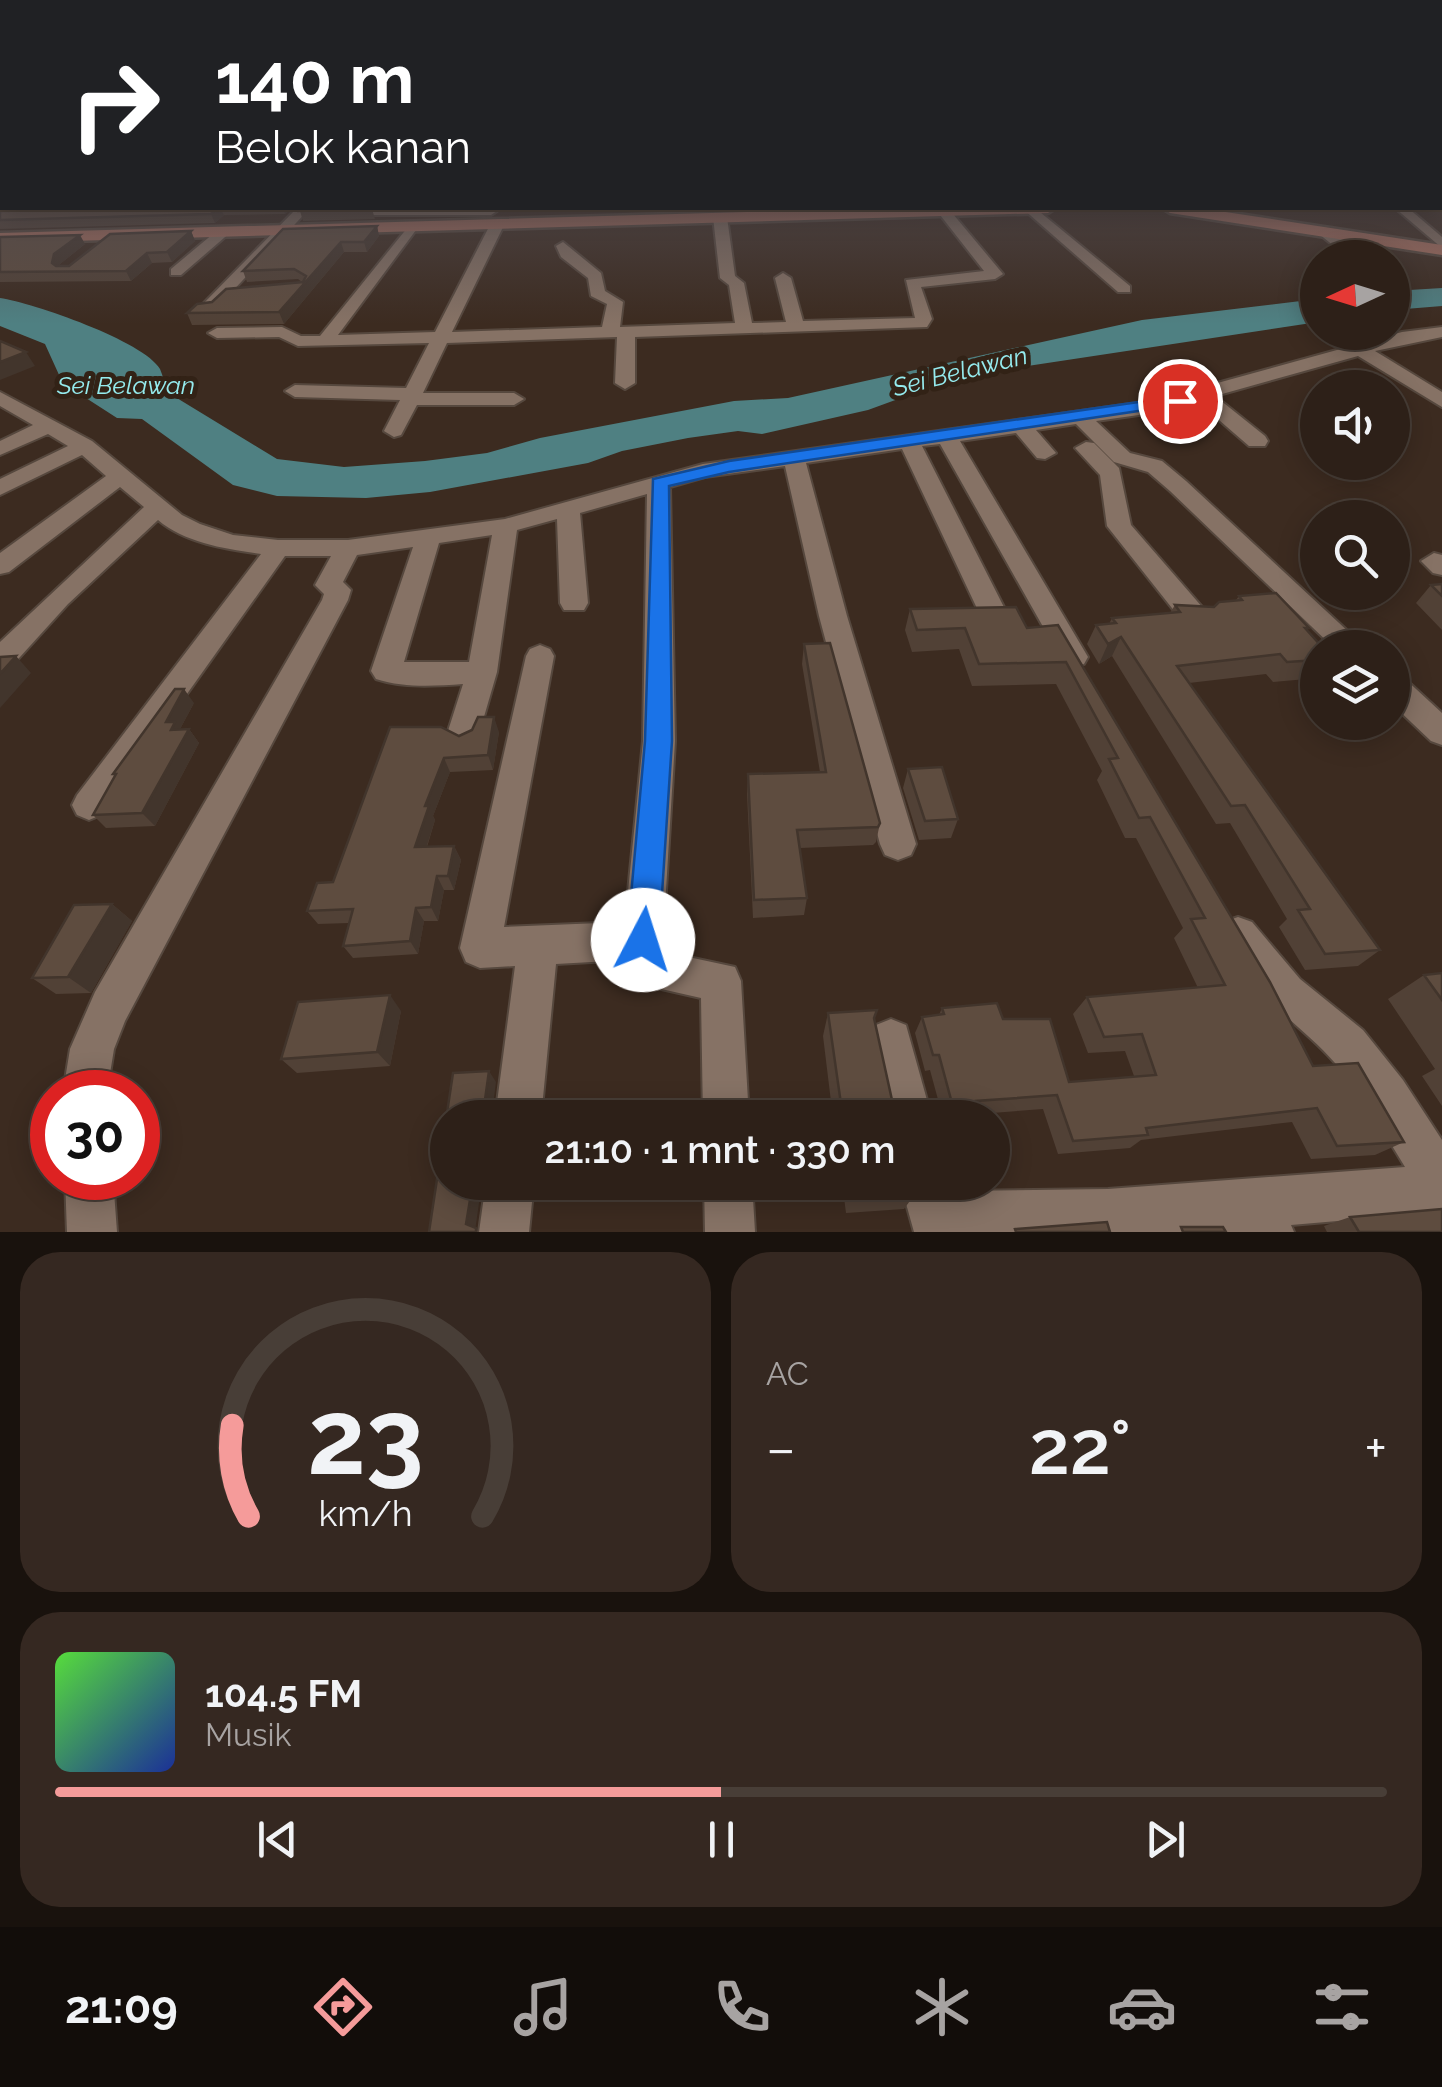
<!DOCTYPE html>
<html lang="id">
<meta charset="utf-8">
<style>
:root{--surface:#2d2018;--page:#352821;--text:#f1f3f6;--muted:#a7a3a2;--line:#483e37;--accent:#f59b9a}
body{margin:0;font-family:Raleway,sans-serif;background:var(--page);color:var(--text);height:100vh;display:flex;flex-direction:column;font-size:38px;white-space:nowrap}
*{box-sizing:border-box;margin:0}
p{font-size:32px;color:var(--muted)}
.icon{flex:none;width:55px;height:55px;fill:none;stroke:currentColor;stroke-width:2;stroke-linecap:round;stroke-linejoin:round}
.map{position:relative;height:1232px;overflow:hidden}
.panel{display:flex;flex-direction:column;gap:20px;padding:20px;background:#19120d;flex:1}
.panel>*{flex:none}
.hud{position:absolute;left:0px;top:0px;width:1442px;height:210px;box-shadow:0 5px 25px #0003,0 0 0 2px var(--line);background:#202124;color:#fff;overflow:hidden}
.needle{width:65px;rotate:266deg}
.tools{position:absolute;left:1300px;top:240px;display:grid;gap:20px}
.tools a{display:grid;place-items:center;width:110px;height:110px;border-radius:50%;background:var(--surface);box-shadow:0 5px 25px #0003,0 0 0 2px var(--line);font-size:50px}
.speed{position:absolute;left:30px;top:1070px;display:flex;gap:20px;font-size:50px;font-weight:700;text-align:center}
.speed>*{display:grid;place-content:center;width:130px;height:130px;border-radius:50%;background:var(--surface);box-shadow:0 5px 25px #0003,0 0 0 2px var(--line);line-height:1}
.speed .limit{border:15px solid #d22;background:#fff;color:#111}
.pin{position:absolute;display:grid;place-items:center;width:85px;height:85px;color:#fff;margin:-42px;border:5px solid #fff;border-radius:50%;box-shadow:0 2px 10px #0007}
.me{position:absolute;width:110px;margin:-55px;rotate:5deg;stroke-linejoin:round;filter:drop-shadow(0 0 8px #0008)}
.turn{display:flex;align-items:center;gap:35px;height:210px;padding:0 50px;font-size:45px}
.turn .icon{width:130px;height:130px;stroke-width:2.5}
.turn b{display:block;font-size:70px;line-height:85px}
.big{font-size:75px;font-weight:600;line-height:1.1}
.panel .card{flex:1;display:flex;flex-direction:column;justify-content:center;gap:15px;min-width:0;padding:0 35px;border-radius:40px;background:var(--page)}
.panel .dial{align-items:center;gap:0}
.dial svg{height:260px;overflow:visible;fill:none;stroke:var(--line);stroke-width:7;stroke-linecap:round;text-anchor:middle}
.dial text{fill:var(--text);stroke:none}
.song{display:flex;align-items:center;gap:30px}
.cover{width:120px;height:120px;border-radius:15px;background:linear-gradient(135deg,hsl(110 70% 55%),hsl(230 70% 35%))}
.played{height:10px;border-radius:5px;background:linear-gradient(90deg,var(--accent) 50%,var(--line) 50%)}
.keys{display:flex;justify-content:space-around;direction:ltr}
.heat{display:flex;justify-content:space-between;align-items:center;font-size:55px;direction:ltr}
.panel .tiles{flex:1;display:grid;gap:20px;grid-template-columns:1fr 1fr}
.card:last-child{grid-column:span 2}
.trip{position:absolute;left:430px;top:1100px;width:580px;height:100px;border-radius:50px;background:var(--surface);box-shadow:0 5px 25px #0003,0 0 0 2px var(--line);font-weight:600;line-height:100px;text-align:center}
.tab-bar{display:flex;height:160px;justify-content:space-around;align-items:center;background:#120d0a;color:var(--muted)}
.tab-bar .icon{width:70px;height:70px}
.tab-bar .current{color:var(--accent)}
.tab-bar b{font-size:45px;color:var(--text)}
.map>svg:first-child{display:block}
.water{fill:#4f8082}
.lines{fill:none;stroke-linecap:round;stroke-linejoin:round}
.minor-casing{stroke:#56483e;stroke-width:4}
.major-casing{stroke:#56483e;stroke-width:5}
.minor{fill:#867265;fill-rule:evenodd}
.major{fill:#a97060;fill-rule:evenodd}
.wall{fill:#514136}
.shaded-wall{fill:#42352c}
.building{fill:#5e4c3f;stroke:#42352c;stroke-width:2.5}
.route{fill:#1a73e8;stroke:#114b97;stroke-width:2.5}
.labels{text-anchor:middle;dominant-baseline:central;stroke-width:10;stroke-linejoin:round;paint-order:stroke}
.far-water-label{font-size:25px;font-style:italic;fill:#95ebee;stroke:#322216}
</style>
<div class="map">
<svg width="1442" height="1232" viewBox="0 0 1442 1232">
<rect width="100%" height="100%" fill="#3c2b20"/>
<path class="water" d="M1442,288V306L1393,310V291Z
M0,298C33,303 144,341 160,369C163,376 165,385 167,392L277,459L344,467L425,461L487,453L540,438L734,401L788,398L1142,320L1317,299L1318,322L961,376L868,410L762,434L738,431L688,438L622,451L588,463L430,492L366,498L277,496L233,485L142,419L117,418L72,389L60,377L45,344L0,326Z"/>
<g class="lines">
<defs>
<path id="minor" d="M1440,186H1442V194H1440Z
M0,206L13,208L0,215Z
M297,208H310L214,311H202V305Z
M374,208H493L497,211L491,215H369V209Z
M941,208H948L1003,274L995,279L921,287L932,319L927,327L635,337V383L625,389L615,383L617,337L447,343L423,393H514L524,399L514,405H417L401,435L394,437L384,431L400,400L295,397L285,391L295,385L406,388L429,343L298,346L279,337L217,338L208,333L217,328L282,327L301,336H320L412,222L419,226L338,335L435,332L491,223L498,219L505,223L452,332L602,327L607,304L591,296L588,278L561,257L556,246L563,242L601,273L605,291L623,302L620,327L735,323L729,285L720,278L713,217L720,213L727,217L735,276L744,283L752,323L786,322L775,278L783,273L791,278L803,321L915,318L906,280L984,271L937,211Z
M1022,208H1035L1130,286V292H1118Z
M1395,208H1408L1442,237V248Z
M220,228L232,231L181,275H171V269Z
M1319,228H1329L1366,258H1349L1319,234Z
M1442,327V337L1375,351L1442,392V407L1358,356L1215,396L1265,436L1268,441L1265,446H1249L1197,401L1153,413L1096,421L1130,453L1162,461L1186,481L1366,648H1334L1170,491L1148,472L1114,462L1076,424L1036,430L1056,453L1045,459L1037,458L1016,433L960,441L1088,657L1084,664L1074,668L1064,664L940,444L922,446L1010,619L1006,626H986L982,619L902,449L806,463L847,616L916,844L911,855L898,860L885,855L880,844L819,616L785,466L705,477L670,487L675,741L663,940L665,952L735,967L741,981L749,1118H703L701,998L635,983L627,960L556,964L541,1118H495L515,966L480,968L466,962L460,948L526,656L530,649L540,645L550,649L554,656L504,927L625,922L643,741L647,494L580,513L588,603L584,610H564L560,603L557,519L517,530L497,672L479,734L474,743L463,747L452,743L447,734L463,684C434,686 404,688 376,679L371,671L413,547L357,555L343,582L351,590L348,600L125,1021L114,1049L107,1092H63L70,1049L95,992L322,600L324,594L315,585L331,556H285L101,815L89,820L77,815L72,805L77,795L261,554C226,549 185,543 158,520L68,604L10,668L0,671V642L144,507L120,487L9,572L0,574V553L106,476L82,455L0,495V479L68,446L48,434L0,455V441L33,425L0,406V392L92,441L182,515L200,524L233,535L278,540H348L505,519L703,464L1152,401L1402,332ZM492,535L469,662H404L439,543Z
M1086,442L1094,443L1119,468L1131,525L1203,608L1207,615L1203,622H1183L1107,526L1100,475L1075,448Z
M1434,553L1442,555V575L1433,573L1421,561Z
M1392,674L1403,677L1442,713V745L1431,741L1392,704Z
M1238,917L1252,922L1300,979L1363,1030L1403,1080L1442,1140V1212L1291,1225L1294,1232H914L900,1182H948L950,1191L1108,1189L1405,1167C1383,1131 1362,1095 1335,1063C1297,1019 1242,991 1219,936L1224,922Z
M891,1019L906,1025L932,1118H886L870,1040L876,1025Z
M65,1178H113L117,1232H67Z
M486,1182H534L529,1232H479Z
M704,1182H752L755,1232H705Z"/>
<path id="major" d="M892,208H1056L1048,213L0,243V233Z
M1162,208H1199L1442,245V255L1170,213Z"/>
</defs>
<use href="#minor" class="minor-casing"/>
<use href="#major" class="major-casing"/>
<use href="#minor" class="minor"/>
<use href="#major" class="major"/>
</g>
<path class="wall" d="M152,208H293L285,214L224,215L215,223L0,229V211Z
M303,208H368V209H372L375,219L303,221L300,211Z
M377,226L379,236L367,252H344L284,324L192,325L187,313L212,302L302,282L298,279L247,282L243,271Z
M191,231L195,241L172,262L152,263L131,281L0,282V237L85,244L60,264L59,266H69Z
M1442,584V630L1416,603L1431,585Z
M1239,596L1309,628L1307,630L1318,648V678L1273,682L1266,674L1189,683L1380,950L1358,966L1305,970L1279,927L1287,919L1230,823L1216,824L1112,656L1099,664L1087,644L1096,625L1109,624L1112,618L1170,613L1175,605L1214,607L1236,600Z
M910,609L1027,628L1058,625L1313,1066L1404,1142L1375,1155L1311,1159L1292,1122L1141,1140L1130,1148L1058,1154L1043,1109L979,1114L980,1118H943L930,1070L925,1071L915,1033L922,1017L939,1015L942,1008L1003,1019L1069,1082L1134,1076L1125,1051L1088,1053L1073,1014L1087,997L1198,988L1174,938L1183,928L1136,838H1125L1097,780L1102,771L1056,684L972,686L959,649L912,652L905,630Z
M804,644L880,823L876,842L873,845L800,848L807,898L804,915L753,918L747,794L748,774L820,772L802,664Z
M194,703L180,729H189L199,743L155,826L106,828L93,815L115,777L113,774Z
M472,730L499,732L493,770L450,772L433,816L435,820L427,847L454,846L461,860L454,890H444L438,921H424L418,954L353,958L343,946L349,923L318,924L307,911L459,736Z
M908,769L958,819L951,838L919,840L903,788Z
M112,904L132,921L91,993L56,994L32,978Z
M1442,973V1106L1422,1076L1435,1069L1388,999L1424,975Z
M401,1011L390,1066L297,1073L281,1059Z
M828,1013L874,1018L892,1100L908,1118H833L823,1036Z
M842,1182H912L915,1194L904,1209L846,1213Z
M1350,1217L1442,1232H1327L1324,1226Z"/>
<path class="shaded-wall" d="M218,208H220L224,215L215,223L211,214Z
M283,208H293L285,214Z
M377,226L379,236L367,252L364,242Z
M191,231L195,241L172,262L167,252Z
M80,235L85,244L60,264L58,273L52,263L54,254Z
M341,242L344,252L284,324L279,312Z
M147,253L152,263L131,281L126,271Z
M26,352L35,366L0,380V362Z
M1121,637L1112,656L1099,664L1108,644Z
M16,656L31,673L0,708V674Z
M184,689L194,703L180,729H189L199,743L155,826L142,813L166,722Z
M494,717L499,732L493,770L488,755Z
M444,758L450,772L433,816L435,820L422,861L415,847L425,806Z
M454,846L461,860L454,890L448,876Z
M437,876L444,890L438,921L431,907Z
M112,904L132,921L91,993L68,977Z
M416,908L424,921L418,954L410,941Z
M390,995L401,1011L390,1066L377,1052Z
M489,1071L496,1082L492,1114L494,1118H489L484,1107Z
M473,1182H482L475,1231L466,1224Z"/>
<path class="building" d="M0,152H2V196H0Z
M152,208H218L211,214L0,220V211Z
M303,208H364L372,209L300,211Z
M377,226L364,242H341L279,312L187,313L197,304L212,302L226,289L303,282L306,276L294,269L243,271L283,229Z
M191,231L167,252L147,253L126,271L0,272V237L80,235L54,254L52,263L56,266H69L110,234Z
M0,341L26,352L0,362Z
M1442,584V596L1431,585Z
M1276,593L1309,628H1305L1323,648H1318V660L1287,662L1280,654L1177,666L1380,950L1325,954L1298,910L1310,909L1245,805L1231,806L1121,637L1108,644L1096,625L1116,623L1112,618L1180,612L1175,605L1214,607L1219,602L1242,600L1239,596Z
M1016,607L1027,628L1058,625L1270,982L1313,1066L1358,1063L1404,1142L1337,1146L1317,1108L1146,1128L1148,1135L1073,1141L1057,1095L976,1101L980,1118H956L939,1055H933L922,1017L944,1014L942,1008L997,1003L1003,1019H1050L1069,1082L1156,1075L1142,1034L1104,1037L1087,997L1225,985L1191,919L1205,918L1150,817L1139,818L1109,759L1118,758L1066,662L979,664L965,628L917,630L910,609Z
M830,643L880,823L878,827L797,830L807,898L754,900L748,774L826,772L804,644Z
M16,656L0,674V657Z
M175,689H184L166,722H175L171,730L189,729L142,813L93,815L116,774H113Z
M478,717H494L488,755L444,758L425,806H429L415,847L454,846L448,876H437L431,907L416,908L410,941L343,946L353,909L307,911L317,883L333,882L390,727H441L459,736L472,730Z
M942,767L958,819L925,821L908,769Z
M112,904L68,977L32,978L74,905Z
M1442,973V1000L1424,975Z
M390,995L377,1052L281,1059L298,1002Z
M877,1010L874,1018L892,1100L905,1103L908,1118H843L828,1013Z
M489,1071L484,1107L490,1111L489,1118H448V1182H473L466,1224L476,1228V1232H429L453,1073Z
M852,1182H912L915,1194L854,1198Z
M1442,1209V1232H1359L1350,1217Z
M1107,1222L1110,1232H1016L1015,1229Z
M1181,1227H1223L1226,1232H1183Z"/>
<linearGradient id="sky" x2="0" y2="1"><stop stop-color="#211812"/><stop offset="0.47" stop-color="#504a4e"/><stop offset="1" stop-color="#504a4e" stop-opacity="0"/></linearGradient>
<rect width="1442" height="324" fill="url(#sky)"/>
<path class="route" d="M1180,396L1188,401L1185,404L729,472L669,486L672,741L659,940L654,951L643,956L632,951L627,940L645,741L653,479L729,461Z"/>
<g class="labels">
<g class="far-water-label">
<text transform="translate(960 371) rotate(-14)">Sei Belawan</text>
<text x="126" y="385">Sei Belawan</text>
</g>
</g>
</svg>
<div class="tools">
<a><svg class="needle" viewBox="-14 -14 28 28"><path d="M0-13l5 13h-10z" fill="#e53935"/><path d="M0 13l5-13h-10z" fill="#a7a3a2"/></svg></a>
<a><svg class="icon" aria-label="sound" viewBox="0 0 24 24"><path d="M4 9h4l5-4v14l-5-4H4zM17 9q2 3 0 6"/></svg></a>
<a><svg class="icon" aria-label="search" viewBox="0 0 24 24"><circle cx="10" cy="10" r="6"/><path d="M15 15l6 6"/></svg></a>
<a><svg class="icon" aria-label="layers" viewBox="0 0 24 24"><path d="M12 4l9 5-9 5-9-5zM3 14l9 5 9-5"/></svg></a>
</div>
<div class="speed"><div class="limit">30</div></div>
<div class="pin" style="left:1180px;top:401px;background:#d93025"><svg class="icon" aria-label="arrive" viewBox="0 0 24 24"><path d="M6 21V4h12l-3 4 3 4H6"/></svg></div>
<svg class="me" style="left:643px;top:940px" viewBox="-20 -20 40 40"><circle r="19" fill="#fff"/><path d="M0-13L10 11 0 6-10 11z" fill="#1a73e8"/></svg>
<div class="trip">21:10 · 1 mnt · 330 m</div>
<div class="hud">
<div class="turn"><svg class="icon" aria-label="right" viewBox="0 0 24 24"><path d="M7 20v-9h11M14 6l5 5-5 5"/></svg><div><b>140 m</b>Belok kanan</div></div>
</div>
</div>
<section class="panel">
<div class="tiles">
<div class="card dial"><svg viewBox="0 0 100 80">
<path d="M14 69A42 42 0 1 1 86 69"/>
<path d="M14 69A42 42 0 0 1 9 41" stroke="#f59b9a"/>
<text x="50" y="56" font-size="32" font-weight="700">23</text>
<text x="50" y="72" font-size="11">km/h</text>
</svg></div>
<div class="card"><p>AC</p>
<div class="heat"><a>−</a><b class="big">22°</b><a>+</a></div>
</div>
<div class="card">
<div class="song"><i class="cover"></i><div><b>104.5 FM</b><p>Musik</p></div></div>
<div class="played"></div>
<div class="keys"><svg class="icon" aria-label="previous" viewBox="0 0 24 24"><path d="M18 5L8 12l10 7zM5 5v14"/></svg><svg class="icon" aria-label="pause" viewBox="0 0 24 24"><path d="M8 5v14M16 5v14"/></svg><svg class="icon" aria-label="next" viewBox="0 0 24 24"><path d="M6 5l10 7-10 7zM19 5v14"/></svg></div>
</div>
</div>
</section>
<nav class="tab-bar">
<b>21:09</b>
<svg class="icon current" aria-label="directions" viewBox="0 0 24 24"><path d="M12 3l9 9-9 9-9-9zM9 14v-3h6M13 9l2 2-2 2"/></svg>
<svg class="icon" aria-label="music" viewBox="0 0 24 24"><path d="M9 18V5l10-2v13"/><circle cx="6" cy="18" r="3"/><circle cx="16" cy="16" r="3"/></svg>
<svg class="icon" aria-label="phone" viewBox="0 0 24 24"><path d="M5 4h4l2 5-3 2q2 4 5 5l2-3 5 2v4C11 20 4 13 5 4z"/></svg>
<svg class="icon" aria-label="climate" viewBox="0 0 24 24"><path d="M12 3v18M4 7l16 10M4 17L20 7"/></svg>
<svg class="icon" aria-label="car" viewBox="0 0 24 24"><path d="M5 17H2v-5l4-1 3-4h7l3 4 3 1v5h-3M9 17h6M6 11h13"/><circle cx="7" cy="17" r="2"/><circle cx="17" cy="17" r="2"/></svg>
<svg class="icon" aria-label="filters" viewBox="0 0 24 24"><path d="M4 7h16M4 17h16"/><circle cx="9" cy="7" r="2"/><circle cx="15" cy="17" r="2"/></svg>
</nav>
